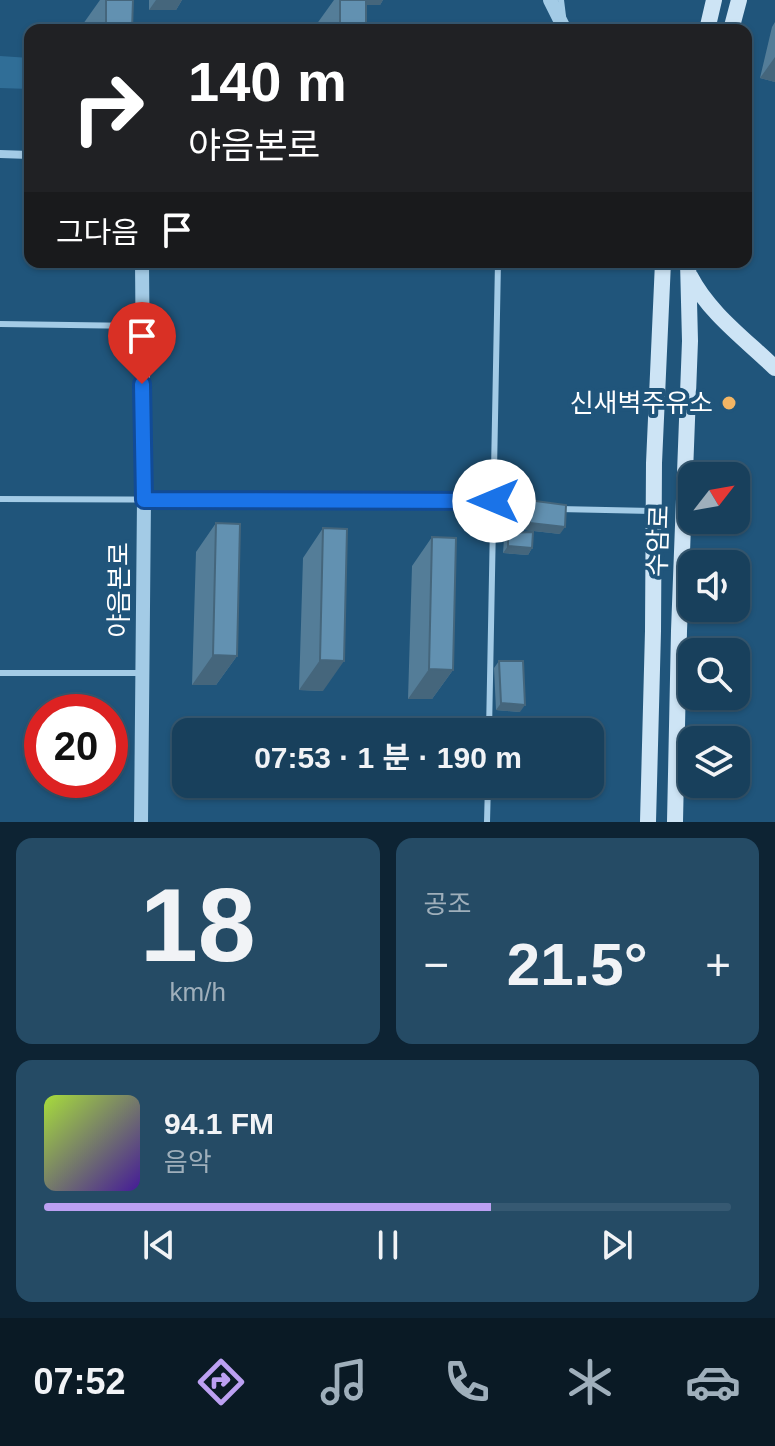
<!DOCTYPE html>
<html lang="ko">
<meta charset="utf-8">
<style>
:root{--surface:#18405c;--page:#254b65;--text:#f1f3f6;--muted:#9fafbb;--line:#365972;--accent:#bca0f2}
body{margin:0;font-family:Helvetica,"Noto Sans KR",sans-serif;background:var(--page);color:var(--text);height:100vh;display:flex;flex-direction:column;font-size:30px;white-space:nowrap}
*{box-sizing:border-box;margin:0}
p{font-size:26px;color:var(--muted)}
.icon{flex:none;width:44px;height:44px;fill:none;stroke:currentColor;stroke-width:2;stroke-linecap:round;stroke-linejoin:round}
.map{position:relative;height:822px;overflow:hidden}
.side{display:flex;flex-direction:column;gap:16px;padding:16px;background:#0d2333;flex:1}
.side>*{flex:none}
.hud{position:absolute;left:24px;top:24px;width:728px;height:244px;border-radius:16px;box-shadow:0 2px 6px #0004,0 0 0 2px var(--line);background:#202124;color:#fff;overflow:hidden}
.needle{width:52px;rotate:59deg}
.fabs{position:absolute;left:678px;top:462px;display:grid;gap:16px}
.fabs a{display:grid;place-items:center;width:72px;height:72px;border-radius:16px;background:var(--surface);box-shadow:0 2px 6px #0004,0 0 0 2px var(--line);font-size:40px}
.speed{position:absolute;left:24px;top:694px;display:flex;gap:16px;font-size:40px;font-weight:700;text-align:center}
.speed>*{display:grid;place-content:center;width:104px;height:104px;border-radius:50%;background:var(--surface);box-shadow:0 2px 6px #0004,0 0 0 2px var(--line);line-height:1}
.speed .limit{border:12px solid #d22;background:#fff;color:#111}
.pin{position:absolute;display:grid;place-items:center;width:68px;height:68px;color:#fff;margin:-82px -34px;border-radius:50% 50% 50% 0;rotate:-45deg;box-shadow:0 0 8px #0007}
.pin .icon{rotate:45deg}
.me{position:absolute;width:88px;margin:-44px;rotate:270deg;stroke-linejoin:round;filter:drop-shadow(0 0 6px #0008)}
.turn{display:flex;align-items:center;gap:28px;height:168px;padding:0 32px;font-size:36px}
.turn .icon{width:104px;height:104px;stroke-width:2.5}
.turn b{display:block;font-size:56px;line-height:68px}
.then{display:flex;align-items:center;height:76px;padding:0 32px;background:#0003;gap:16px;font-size:30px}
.big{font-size:60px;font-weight:700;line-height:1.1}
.side .card{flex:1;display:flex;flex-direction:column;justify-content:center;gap:12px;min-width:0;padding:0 28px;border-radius:16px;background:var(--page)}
.side .dial{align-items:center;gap:0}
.dial b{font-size:104px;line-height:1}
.song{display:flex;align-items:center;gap:24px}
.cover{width:96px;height:96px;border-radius:12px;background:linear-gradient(135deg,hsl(80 70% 55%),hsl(260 70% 35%))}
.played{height:8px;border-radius:4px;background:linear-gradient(90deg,var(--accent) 65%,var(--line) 65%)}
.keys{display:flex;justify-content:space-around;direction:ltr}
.heat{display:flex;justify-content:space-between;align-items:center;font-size:44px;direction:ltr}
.side .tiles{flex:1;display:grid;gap:16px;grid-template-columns:1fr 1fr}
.card:last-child{grid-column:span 2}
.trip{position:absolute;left:172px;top:718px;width:432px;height:80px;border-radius:16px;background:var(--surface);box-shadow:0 2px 6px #0004,0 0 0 2px var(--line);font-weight:700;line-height:80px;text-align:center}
.tab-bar{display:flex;height:128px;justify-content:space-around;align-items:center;background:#0a1a25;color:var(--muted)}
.tab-bar .icon{width:56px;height:56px}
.tab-bar .selected{color:var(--accent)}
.tab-bar b{font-size:36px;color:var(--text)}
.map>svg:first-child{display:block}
.green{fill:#306e97}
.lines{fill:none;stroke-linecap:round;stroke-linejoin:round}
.service{stroke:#a3cbe6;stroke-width:6}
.minor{stroke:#a3cbe6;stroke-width:8}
.tertiary{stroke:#a3cbe6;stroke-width:14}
.secondary{stroke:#cde4f5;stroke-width:16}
.wall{fill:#547d98}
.shaded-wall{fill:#45667c}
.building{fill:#6291b1;stroke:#45667c;stroke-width:2}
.route-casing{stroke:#114b97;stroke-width:20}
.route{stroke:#1a73e8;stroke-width:14}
.poi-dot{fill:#f3b564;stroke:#20557b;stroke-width:3}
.labels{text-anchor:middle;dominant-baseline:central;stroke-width:8;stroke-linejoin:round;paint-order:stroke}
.poi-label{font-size:26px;fill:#fff;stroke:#20557b;text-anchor:end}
.street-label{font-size:26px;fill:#fff;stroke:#20557b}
</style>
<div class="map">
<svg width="775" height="822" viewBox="0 0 775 822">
<rect width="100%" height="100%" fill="#20557b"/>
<path class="green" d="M0,56L30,58V89L0,88Z"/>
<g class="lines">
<path class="service" d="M561,0L563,16
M0,324L140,326
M0,499L494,501L508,502
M559,509L652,511
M0,673H143
M489,732L498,262
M487,822L488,784"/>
<path class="minor" d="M0,154L30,155"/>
<path class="tertiary" d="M550,0L565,30
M141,822L144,500L142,262"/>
<path class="secondary" d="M707,30L714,0
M731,30L739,0
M690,276C709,313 745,339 775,368
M648,822L653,631L654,463L663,262
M675,822L679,631L690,341L688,262"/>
</g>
<path class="wall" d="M100,0H133L132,30H82L83,24Z
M149,0H182L176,10H149Z
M334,0H383L380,5H366V30H316V25Z
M775,22V82L760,78L772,27Z
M528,500L560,534L525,530V528L521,532L532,548L528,555L503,553L504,539L508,533L500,532L498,508L503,502L524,505Z
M216,523L237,656L216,685H192L196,552Z
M323,528V691L299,690L303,558Z
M432,537L453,670L432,699H408L412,566Z
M499,661L520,712L496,710L494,668Z"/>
<path class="shaded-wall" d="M156,0H182L176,10H149Z
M357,0H383L380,5H353Z
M775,57V82L760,78Z
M530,523L565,527L560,534L525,530Z
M505,526L525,527L521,533L500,532Z
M508,546L532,548L528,555L503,553Z
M213,655L237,656L216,685H192Z
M320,660L344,661L323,691L299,690Z
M429,669L453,670L432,699H408Z
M501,703L525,705L520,712L496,710Z"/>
<path class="building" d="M106,0H133L132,30H106Z
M340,0H366V30H340Z
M524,500L525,527L505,526L503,502Z
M528,500L566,505L565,527L530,523Z
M216,523L240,524L237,656L213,655Z
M323,528L347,529L344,661L320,660Z
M533,532L532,548L508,546V533Z
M432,537L456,538L453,670L429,669Z
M499,661H523L525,705L501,703Z"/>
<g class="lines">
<defs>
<path id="route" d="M142,384L144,500L494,501"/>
</defs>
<use href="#route" class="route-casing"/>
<use href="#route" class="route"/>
</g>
<circle class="poi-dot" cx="729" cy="403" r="8"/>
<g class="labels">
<g class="poi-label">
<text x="713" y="403">신새벽주유소</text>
</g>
<g class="street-label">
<text transform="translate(658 541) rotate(-88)">수암로</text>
<text transform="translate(119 590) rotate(-90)">야음본로</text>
</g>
</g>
</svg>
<div class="fabs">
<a><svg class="needle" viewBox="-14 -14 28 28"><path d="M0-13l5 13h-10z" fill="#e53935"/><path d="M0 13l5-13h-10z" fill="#9fafbb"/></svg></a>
<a><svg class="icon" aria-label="sound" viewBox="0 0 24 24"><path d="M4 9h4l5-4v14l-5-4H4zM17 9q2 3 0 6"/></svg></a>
<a><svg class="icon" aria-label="search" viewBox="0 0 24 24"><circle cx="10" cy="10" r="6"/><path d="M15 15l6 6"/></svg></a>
<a><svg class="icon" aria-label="layers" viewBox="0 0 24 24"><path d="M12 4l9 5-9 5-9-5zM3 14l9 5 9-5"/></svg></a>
</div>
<div class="speed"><div class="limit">20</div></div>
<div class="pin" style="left:142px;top:384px;background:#d93025"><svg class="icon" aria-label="arrive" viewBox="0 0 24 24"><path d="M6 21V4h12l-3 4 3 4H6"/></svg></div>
<svg class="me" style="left:494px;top:501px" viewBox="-20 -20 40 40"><circle r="19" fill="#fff"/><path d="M0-13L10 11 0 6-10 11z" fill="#1a73e8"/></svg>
<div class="trip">07:53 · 1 분 · 190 m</div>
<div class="hud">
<div class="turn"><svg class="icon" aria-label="right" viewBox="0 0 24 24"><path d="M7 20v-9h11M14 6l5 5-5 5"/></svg><div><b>140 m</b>야음본로</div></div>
<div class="then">그다음<svg class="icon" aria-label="arrive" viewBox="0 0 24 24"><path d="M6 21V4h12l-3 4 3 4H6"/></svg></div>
</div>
</div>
<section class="side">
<div class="tiles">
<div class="card dial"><b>18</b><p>km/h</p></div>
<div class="card"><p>공조</p>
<div class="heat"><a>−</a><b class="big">21.5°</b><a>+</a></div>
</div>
<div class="card">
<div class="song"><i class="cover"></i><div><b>94.1 FM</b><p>음악</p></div></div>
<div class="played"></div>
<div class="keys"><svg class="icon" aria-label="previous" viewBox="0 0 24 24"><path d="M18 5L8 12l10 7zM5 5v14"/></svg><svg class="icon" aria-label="pause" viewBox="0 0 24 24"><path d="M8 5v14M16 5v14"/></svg><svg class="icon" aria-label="next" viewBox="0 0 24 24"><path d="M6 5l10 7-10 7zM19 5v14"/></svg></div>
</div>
</div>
</section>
<nav class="tab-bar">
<b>07:52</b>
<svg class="icon selected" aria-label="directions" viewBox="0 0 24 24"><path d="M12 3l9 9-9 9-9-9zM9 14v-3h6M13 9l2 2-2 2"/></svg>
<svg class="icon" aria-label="music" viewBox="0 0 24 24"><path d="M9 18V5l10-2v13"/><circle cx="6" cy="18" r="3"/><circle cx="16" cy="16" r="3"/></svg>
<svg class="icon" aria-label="phone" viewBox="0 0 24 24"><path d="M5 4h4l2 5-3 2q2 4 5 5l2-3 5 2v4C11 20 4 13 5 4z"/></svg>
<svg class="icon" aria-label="climate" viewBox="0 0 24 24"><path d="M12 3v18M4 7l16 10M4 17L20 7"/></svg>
<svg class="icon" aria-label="car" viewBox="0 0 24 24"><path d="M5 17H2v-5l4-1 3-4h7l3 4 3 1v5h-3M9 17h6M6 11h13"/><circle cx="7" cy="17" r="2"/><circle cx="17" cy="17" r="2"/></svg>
</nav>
